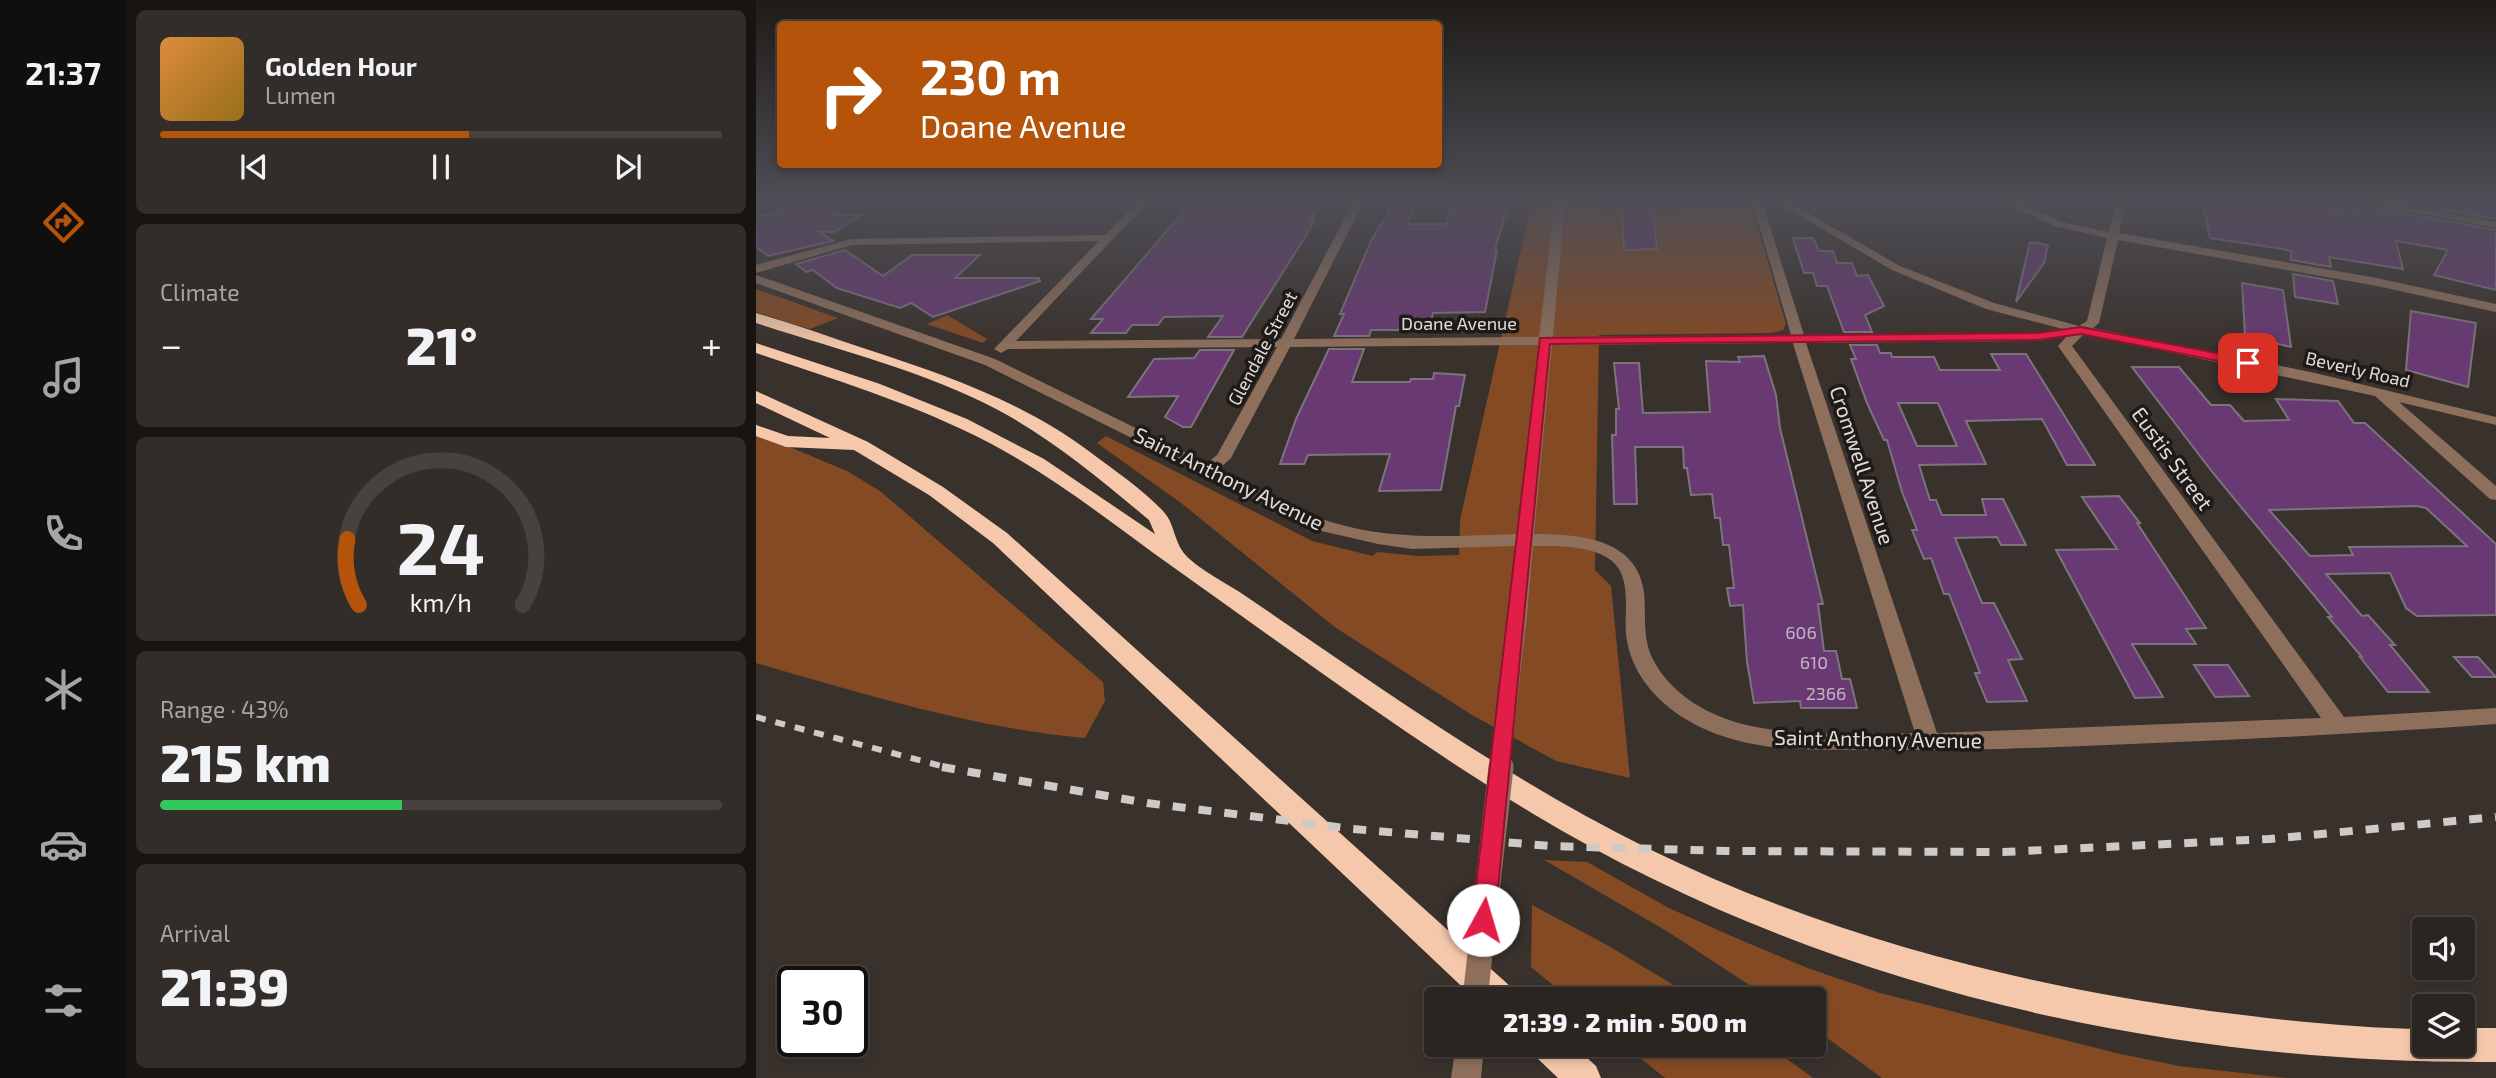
<!DOCTYPE html>
<meta charset="utf-8">
<style>
:root{--surface:#2b2521;--page:#332d2a;--text:#f1f3f6;--muted:#a6a5a5;--line:#47423f;--accent:#b45309}
body{margin:0;font-family:"Exo 2",sans-serif;background:var(--page);color:var(--text);height:100vh;display:flex;flex-direction:column;font-size:26px;white-space:nowrap}
*{box-sizing:border-box;margin:0}
p{font-size:23px;color:var(--muted)}
.icon{flex:none;width:38px;height:38px;fill:none;stroke:currentColor;stroke-width:2;stroke-linecap:round;stroke-linejoin:round}
.map{position:relative;flex:1;overflow:hidden}
.side{display:flex;flex-direction:column;gap:10px;padding:10px;background:#181412;width:630px}
.side>*{flex:none}
.guide{position:absolute;left:21px;top:21px;width:665px;height:147px;border-radius:7px;box-shadow:0 4px 10px #0003,0 0 0 2px var(--line);background:#b45309;color:#fff;overflow:hidden}
.controls{position:absolute;left:1656px;top:917px;display:grid;gap:14px}
.controls a{display:grid;place-items:center;width:63px;height:63px;border-radius:7px;background:var(--surface);box-shadow:0 4px 10px #0003,0 0 0 2px var(--line);font-size:35px}
.speed{position:absolute;left:21px;top:966px;display:flex;gap:14px;font-size:35px;font-weight:700;text-align:center}
.speed>*{display:grid;place-content:center;width:91px;height:91px;border-radius:50%;background:var(--surface);box-shadow:0 4px 10px #0003,0 0 0 2px var(--line);line-height:1}
.speed .limit{border:4px solid #111;border-radius:10px;background:#fff;color:#111}
.pin{position:absolute;display:grid;place-items:center;width:60px;height:60px;color:#fff;margin:-30px;border-radius:14px;box-shadow:0 4px 10px #0006}
.me{position:absolute;width:77px;margin:-38px;rotate:6deg;stroke-linejoin:round;filter:drop-shadow(0 0 5px #0008)}
.turn{display:flex;align-items:center;gap:24px;height:147px;padding:0 28px;font-size:32px}
.turn .icon{width:91px;height:91px;stroke-width:2.5}
.turn b{display:block;font-size:49px;line-height:60px}
.big{font-size:52px;font-weight:800;line-height:1.1}
.side .tile{flex:1;display:flex;flex-direction:column;justify-content:center;gap:10px;min-width:0;padding:0 24px;border-radius:10px;background:var(--page)}
.side .dial{align-items:center;gap:0}
.dial svg{height:182px;overflow:visible;fill:none;stroke:var(--line);stroke-width:7;stroke-linecap:round;text-anchor:middle}
.dial text{fill:var(--text);stroke:none}
.song{display:flex;align-items:center;gap:21px}
.cover{width:84px;height:84px;border-radius:10px;background:linear-gradient(135deg,hsl(30 70% 55%),hsl(40 70% 35%))}
.played{height:7px;border-radius:4px;background:linear-gradient(90deg,var(--accent) 55%,var(--line) 55%)}
.keys{display:flex;justify-content:space-around;direction:ltr}
.heat{display:flex;justify-content:space-between;align-items:center;font-size:38px;direction:ltr}
.charge{height:10px;border-radius:5px;background:linear-gradient(90deg,#34c759 43%,var(--line) 0)}
.trip{position:absolute;left:668px;top:987px;width:402px;height:70px;border-radius:7px;background:var(--surface);box-shadow:0 4px 10px #0003,0 0 0 2px var(--line);font-weight:800;line-height:70px;text-align:center}
main{display:flex;flex:1;min-height:0}
.tabs{display:flex;flex-direction:column;width:126px;justify-content:space-around;align-items:center;background:#110f0d;color:var(--muted)}
.tabs .icon{width:49px;height:49px}
.tabs .on{color:var(--accent)}
.tabs b{font-size:32px;color:var(--text)}
.map>svg:first-child{display:block}
.green{fill:#844a23}
.building{fill:#693973;stroke:#7b747c;stroke-width:2;fill-rule:evenodd}
.lines{fill:none;stroke-linecap:round;stroke-linejoin:round}
.minor{fill:#8d6f5b;fill-rule:evenodd}
.highway{fill:#f5c8ab;fill-rule:evenodd}
.rail-far1{stroke:#d0cac7;stroke-width:6;stroke-dasharray:10 10;stroke-linecap:butt}
.rail{stroke:#d0cac7;stroke-width:8;stroke-dasharray:13 13;stroke-linecap:butt}
.minor-bridge-far1{stroke:#8d6f5b;stroke-width:19}
.minor-bridge{stroke:#8d6f5b;stroke-width:25}
.route{fill:#e11d48;stroke:#92132f;stroke-width:2}
.labels{text-anchor:middle;dominant-baseline:central;stroke-width:7;stroke-linejoin:round;paint-order:stroke}
.far-street-label{font-size:18px;fill:#e2dcd9;stroke:#1e1a17}
.number-label{font-size:18px;fill:#c4b3c0}
.street-label{font-size:21px;fill:#e2dcd9;stroke:#1e1a17}
</style>
<main>
<nav class="tabs">
<b>21:37</b>
<svg class="icon on" aria-label="directions" viewBox="0 0 24 24"><path d="M12 3l9 9-9 9-9-9zM9 14v-3h6M13 9l2 2-2 2"/></svg>
<svg class="icon" aria-label="music" viewBox="0 0 24 24"><path d="M9 18V5l10-2v13"/><circle cx="6" cy="18" r="3"/><circle cx="16" cy="16" r="3"/></svg>
<svg class="icon" aria-label="phone" viewBox="0 0 24 24"><path d="M5 4h4l2 5-3 2q2 4 5 5l2-3 5 2v4C11 20 4 13 5 4z"/></svg>
<svg class="icon" aria-label="climate" viewBox="0 0 24 24"><path d="M12 3v18M4 7l16 10M4 17L20 7"/></svg>
<svg class="icon" aria-label="car" viewBox="0 0 24 24"><path d="M5 17H2v-5l4-1 3-4h7l3 4 3 1v5h-3M9 17h6M6 11h13"/><circle cx="7" cy="17" r="2"/><circle cx="17" cy="17" r="2"/></svg>
<svg class="icon" aria-label="filters" viewBox="0 0 24 24"><path d="M4 7h16M4 17h16"/><circle cx="9" cy="7" r="2"/><circle cx="15" cy="17" r="2"/></svg>
</nav>
<section class="side">
<div class="tile">
<div class="song"><i class="cover"></i><div><b>Golden Hour</b><p>Lumen</p></div></div>
<div class="played"></div>
<div class="keys"><svg class="icon" aria-label="previous" viewBox="0 0 24 24"><path d="M18 5L8 12l10 7zM5 5v14"/></svg><svg class="icon" aria-label="pause" viewBox="0 0 24 24"><path d="M8 5v14M16 5v14"/></svg><svg class="icon" aria-label="next" viewBox="0 0 24 24"><path d="M6 5l10 7-10 7zM19 5v14"/></svg></div>
</div>
<div class="tile"><p>Climate</p>
<div class="heat"><a>−</a><b class="big">21°</b><a>+</a></div>
</div>
<div class="tile dial"><svg viewBox="0 0 100 80">
<path d="M14 69A42 42 0 1 1 86 69"/>
<path d="M14 69A42 42 0 0 1 9 40" stroke="#b45309"/>
<text x="50" y="56" font-size="32" font-weight="700">24</text>
<text x="50" y="72" font-size="11">km/h</text>
</svg></div>
<div class="tile"><p>Range · 43%</p><b class="big">215 km</b><div class="charge"></div></div>
<div class="tile"><p>Arrival</p><b class="big">21:39</b></div>
</section>
<div class="map">
<svg width="1740" height="1078" viewBox="0 0 1740 1078">
<rect width="100%" height="100%" fill="#39312c"/>
<path class="green" d="M776,201H845L846,209L996,208L1030,324L1027,330L1015,333L843,335L839,570L855,586L874,778L800,761L716,715L580,628L425,503L341,443L350,436L556,541L617,556L621,552L664,556L703,555L704,520Z
M0,289L82,318L54,329L0,312Z
M191,315L231,339L227,343L171,324Z
M0,433L91,471L124,491L347,682L349,701L329,738C217,728 108,694 0,663Z
M788,860L831,862L913,908L973,935L1049,967L1124,993L1360,1053L1423,1066L1531,1078H1126L1059,1029V999H1015L909,930Z
M776,905L851,945L941,999H814L775,967Z
M868,1045H1012L1057,1078H909Z"/>
<path class="building" d="M13,201H99L75,215H105L78,232H63L77,241L12,256L0,247V217L26,210Z
M639,201H661L651,224H690L697,203L752,204L739,250H741L729,312L677,313L675,321H645L643,330H615L613,336H578L588,314H584L615,241Z
M1446,201H1519L1602,212V205L1740,230V290L1678,275L1692,250L1640,241L1647,269L1573,257L1575,267L1535,260V251L1527,249L1454,238Z
M1630,201H1716L1740,205V219Z
M434,204H565L554,221H558L551,234L486,337H452L467,316L408,317L402,325H376L370,333H335L347,319H335Z
M866,204H896L901,249L868,250Z
M1037,238H1057L1063,251H1077L1081,263H1096L1101,276L1112,275L1128,306L1109,315L1116,332H1088L1071,286H1061L1057,273H1048Z
M1274,242L1292,245L1288,263L1260,302Z
M89,250L127,276L156,255H224L199,278H283L284,281L177,317L155,303L144,308L81,288L57,270L50,272L40,264Z
M1537,274L1577,281L1582,304L1539,297Z
M1486,283L1527,290L1535,347L1489,336Z
M1655,311L1720,323L1712,387L1650,370Z
M1094,345H1121L1124,353H1135L1136,357H1178L1184,370H1244L1235,354H1270L1339,465H1311L1286,419L1210,421L1230,464L1163,465L1174,500H1180L1186,515H1230L1226,499H1247L1270,545H1245L1241,537L1199,538L1226,603H1238L1266,659L1252,660L1271,701L1231,702L1219,673H1224L1193,594H1188L1175,558L1168,559L1156,530H1161L1146,492L1131,440H1128L1111,403L1095,359H1100ZM1142,403H1182L1201,446H1161Z
M573,349H608L596,382H654L655,379H677L678,373L709,375L703,406H700L685,490L623,491L634,454L552,455L548,464H524L540,419Z
M444,350H478L435,427H427L409,417L422,396L372,397L398,359L438,358Z
M1008,356L1020,395L1024,428L1067,604H1062L1068,651H1080L1086,679H1094L1101,708H1045L1044,701L998,703L991,662L987,605L974,606L971,588H978L973,545H967L964,518H959L956,494L935,495L931,468H928L927,447H879L881,504H858L856,435H860V409H863L858,363H883L887,413L954,412L950,361L984,362L982,357Z
M1376,367H1423L1455,405H1474L1488,421L1533,420L1520,399L1582,401L1598,423H1609L1740,544V615L1661,616L1650,608L1634,573L1570,574L1606,616L1612,615L1639,645H1634L1673,692H1632L1604,657H1606L1572,617H1576L1457,473ZM1660,506L1670,508L1711,546L1593,547L1597,555L1554,556L1513,510Z
M1363,496L1384,523H1381L1450,628L1430,629L1440,644H1376L1407,697L1379,698L1300,550L1361,549L1326,497Z
M1698,657H1722L1740,677H1716Z
M1438,665H1472L1493,696L1459,697Z"/>
<g class="lines">
<path class="minor" d="M383,201H393L260,341L525,339L598,201H608L538,339L783,337L799,201H809L797,337L1035,335L996,201H1006L1048,335L1282,333L1307,329L1230,309L1136,270L1019,201H1031L1144,266L1238,303L1323,326L1331,321L1351,238L1298,226L1246,201H1258L1306,222L1353,232L1360,201H1370L1363,233L1621,278L1740,304V312L1621,286L1362,240L1343,323L1337,328L1559,373L1740,417V425L1643,402L1740,486V500L1734,499L1619,396L1328,334L1316,346L1588,717L1740,708V724C1576,736 1411,743 1246,749C1197,750 1149,750 1100,750C1058,749 1016,751 976,739C926,725 876,689 870,634C868,611 876,578 856,561C836,545 802,546 777,546L770,628L767,633H753L750,628L760,546L656,549L622,544L561,530L229,365L0,283V275L239,359L451,463L461,455L521,347L252,349L245,353L238,349L343,241L96,245L0,273V265L95,239L349,235ZM1311,336L1302,346L1565,718L1181,733L1050,343L1282,341ZM1037,343L1038,347L1159,733C1092,733 1000,742 941,705C921,693 901,673 893,650C887,631 890,611 888,592C881,538 822,534 778,534L796,345ZM783,345L761,534C698,536 636,541 575,522C541,512 496,485 463,469L475,458L534,347Z
M1597,201H1617L1740,222V228Z
M700,1045H728L725,1078H695Z"/>
<path class="highway" d="M0,313C36,323 71,336 107,348C187,374 266,401 334,452C358,470 386,489 407,511C418,522 418,540 427,552C438,567 472,584 488,595C619,684 750,778 891,848C1068,935 1260,985 1454,1011C1525,1020 1596,1028 1668,1029V1045H1706V1028H1740V1062C1403,1064 1064,987 774,812C651,737 534,650 417,567C362,528 309,485 250,452C172,408 85,382 0,353V343L124,384L211,419L288,459L399,534L393,520C345,480 298,440 242,410C169,371 79,349 0,323Z
M0,391L112,442L187,487L251,533L755,987L759,999H719L237,543L173,495L98,450L30,447L0,436V425L32,436L74,438L0,403Z
M775,1045H817L840,1066L845,1078H802L780,1057Z"/>
<path class="rail-far1" d="M0,717L193,768"/>
<path class="rail" d="M186,767L391,803L597,829L794,846L972,851L1247,852L1513,839L1740,817"/>
<path class="minor-bridge-far1" d="M744,768L760,628"/>
<path class="minor-bridge" d="M719,999L745,767"/>
</g>
<linearGradient id="sky" x2="0" y2="1"><stop stop-color="#1f1b18"/><stop offset="0.57" stop-color="#4e4e56"/><stop offset="1" stop-color="#4e4e56" stop-opacity="0"/></linearGradient>
<rect width="1740" height="351" fill="url(#sky)"/>
<path class="route" d="M1325,327L1492,359L1499,363L1492,367L1325,334L1282,340L794,344L739,920L736,928L727,931L719,928L716,920L784,338L1282,333Z"/>
<g class="labels">
<g class="far-street-label">
<text x="703" y="323">Doane Avenue</text>
<text transform="translate(506 348) rotate(-62)">Glendale Street</text>
<text transform="translate(1602 369) rotate(13)">Beverly Road</text>
</g>
<g class="number-label">
<text x="1045" y="632">606</text>
<text x="1058" y="662">610</text>
<text x="1070" y="693">2366</text>
</g>
<g class="street-label">
<text transform="translate(1417 458) rotate(54)">Eustis Street</text>
<text transform="translate(1107 465) rotate(72)">Cromwell Avenue</text>
<text transform="translate(473 478) rotate(26)">Saint Anthony Avenue</text>
<text transform="translate(1122 738) rotate(1)">Saint Anthony Avenue</text>
</g>
</g>
</svg>
<div class="controls">
<a><svg class="icon" aria-label="sound" viewBox="0 0 24 24"><path d="M4 9h4l5-4v14l-5-4H4zM17 9q2 3 0 6"/></svg></a>
<a><svg class="icon" aria-label="layers" viewBox="0 0 24 24"><path d="M12 4l9 5-9 5-9-5zM3 14l9 5 9-5"/></svg></a>
</div>
<div class="speed"><div class="limit">30</div></div>
<div class="pin" style="left:1492px;top:363px;background:#d93025"><svg class="icon" aria-label="arrive" viewBox="0 0 24 24"><path d="M6 21V4h12l-3 4 3 4H6"/></svg></div>
<svg class="me" style="left:727px;top:920px" viewBox="-20 -20 40 40"><circle r="19" fill="#fff"/><path d="M0-13L10 11 0 6-10 11z" fill="#e11d48"/></svg>
<div class="trip">21:39 · 2 min · 500 m</div>
<div class="guide">
<div class="turn"><svg class="icon" aria-label="right" viewBox="0 0 24 24"><path d="M7 20v-9h11M14 6l5 5-5 5"/></svg><div><b>230 m</b>Doane Avenue</div></div>
</div>
</div>
</main>
